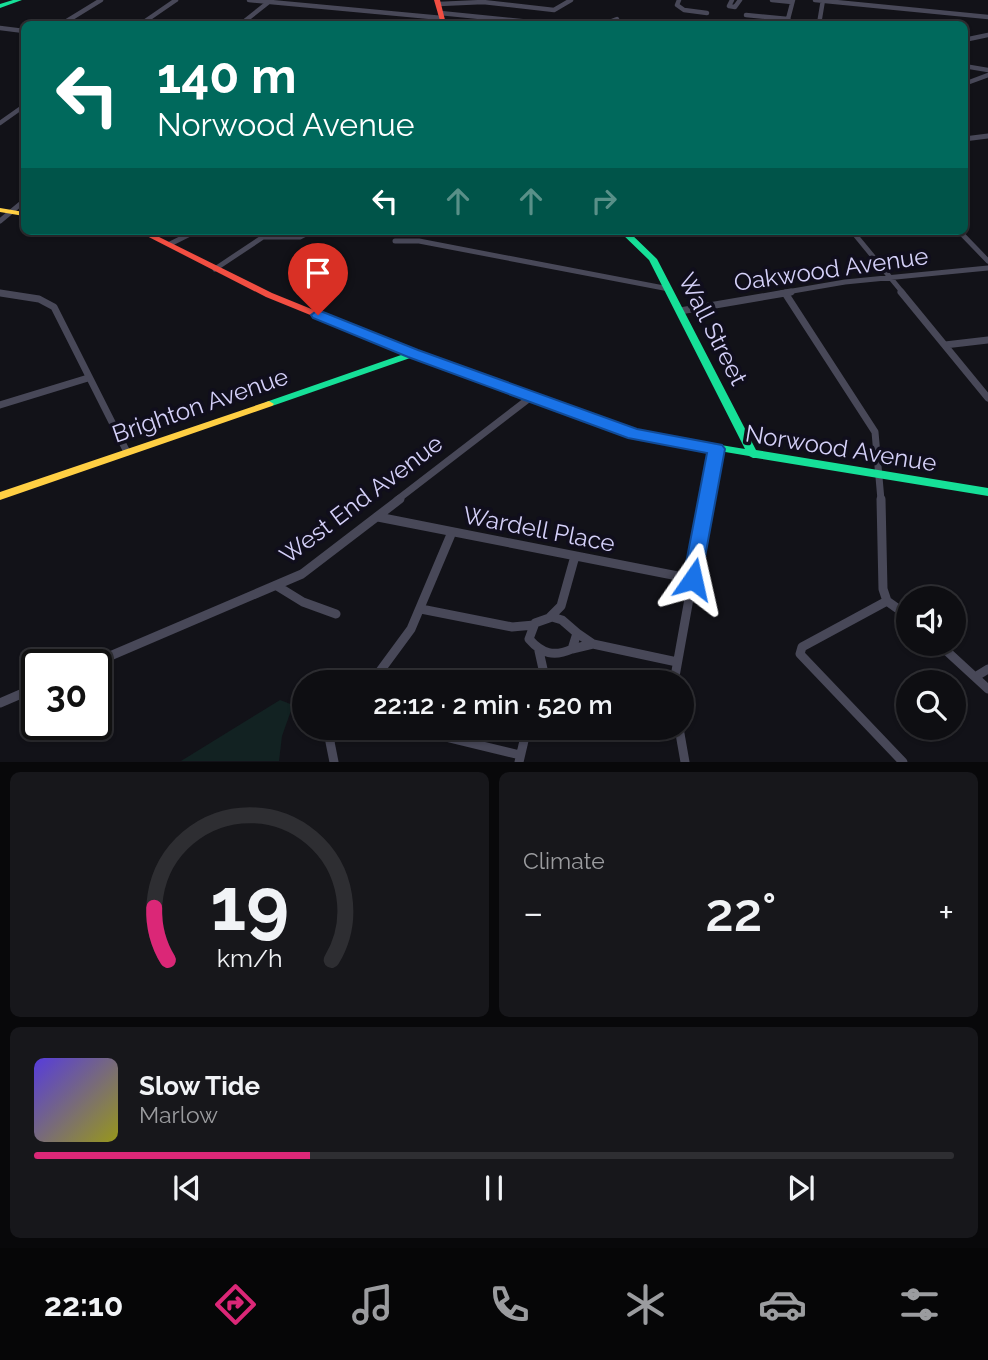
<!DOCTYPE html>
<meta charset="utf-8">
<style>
:root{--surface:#0e0e12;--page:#17171b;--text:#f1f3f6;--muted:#9b9c9f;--line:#2e2e32;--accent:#db2777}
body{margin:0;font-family:Raleway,sans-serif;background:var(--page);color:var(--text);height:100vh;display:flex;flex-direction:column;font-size:26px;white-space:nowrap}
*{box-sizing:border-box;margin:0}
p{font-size:23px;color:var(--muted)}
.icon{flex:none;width:38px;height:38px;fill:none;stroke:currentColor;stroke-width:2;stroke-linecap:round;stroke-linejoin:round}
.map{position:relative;height:762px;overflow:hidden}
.sheet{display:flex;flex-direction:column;gap:10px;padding:10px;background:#08080a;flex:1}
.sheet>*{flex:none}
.banner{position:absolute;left:21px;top:21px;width:947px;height:214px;border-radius:10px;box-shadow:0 2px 5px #0004,0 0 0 2px var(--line);background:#00695c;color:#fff;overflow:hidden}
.fabs{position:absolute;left:896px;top:586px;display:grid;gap:14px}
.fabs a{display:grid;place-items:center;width:70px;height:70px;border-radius:50%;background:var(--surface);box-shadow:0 2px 5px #0004,0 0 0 2px var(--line);font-size:35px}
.speed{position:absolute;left:21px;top:649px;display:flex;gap:14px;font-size:35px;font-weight:700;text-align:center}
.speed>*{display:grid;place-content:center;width:91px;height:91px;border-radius:50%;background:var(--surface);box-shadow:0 2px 5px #0004,0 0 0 2px var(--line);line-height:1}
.speed .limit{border:4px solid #111;border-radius:10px;background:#fff;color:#111}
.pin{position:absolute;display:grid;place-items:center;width:60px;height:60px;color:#fff;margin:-72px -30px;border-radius:50% 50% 50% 0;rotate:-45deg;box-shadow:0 0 7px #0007}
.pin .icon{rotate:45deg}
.me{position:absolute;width:77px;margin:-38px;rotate:11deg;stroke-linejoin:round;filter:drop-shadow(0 0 5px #0008)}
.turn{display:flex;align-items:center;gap:24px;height:147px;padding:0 21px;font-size:32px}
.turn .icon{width:91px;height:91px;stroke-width:2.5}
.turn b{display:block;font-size:49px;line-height:60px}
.lanes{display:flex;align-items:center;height:66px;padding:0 21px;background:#0003;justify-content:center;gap:35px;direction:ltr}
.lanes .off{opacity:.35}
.big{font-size:52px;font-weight:600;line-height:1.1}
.sheet .card{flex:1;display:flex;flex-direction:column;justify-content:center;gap:10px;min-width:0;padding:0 24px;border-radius:10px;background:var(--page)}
.sheet .dial{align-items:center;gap:0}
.dial svg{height:182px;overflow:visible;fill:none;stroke:var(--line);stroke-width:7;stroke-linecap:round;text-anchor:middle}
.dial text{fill:var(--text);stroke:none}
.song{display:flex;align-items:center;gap:21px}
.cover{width:84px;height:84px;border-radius:10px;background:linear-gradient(135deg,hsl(250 70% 55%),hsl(60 70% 35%))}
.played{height:7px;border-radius:4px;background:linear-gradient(90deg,var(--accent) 30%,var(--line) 30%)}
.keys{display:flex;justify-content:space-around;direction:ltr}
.heat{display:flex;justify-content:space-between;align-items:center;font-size:38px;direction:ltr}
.sheet .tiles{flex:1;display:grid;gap:10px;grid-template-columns:1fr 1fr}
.card:last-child{grid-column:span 2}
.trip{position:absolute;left:292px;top:670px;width:402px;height:70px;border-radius:35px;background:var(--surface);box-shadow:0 2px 5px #0004,0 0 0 2px var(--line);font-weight:600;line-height:70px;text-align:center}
.menu{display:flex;height:112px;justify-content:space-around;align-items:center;background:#060607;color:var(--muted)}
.menu .icon{width:49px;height:49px}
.menu .current{color:var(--accent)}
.menu b{font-size:32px;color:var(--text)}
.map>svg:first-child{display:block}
.green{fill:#122222}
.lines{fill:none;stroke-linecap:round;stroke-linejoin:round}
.street-far3{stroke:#484858;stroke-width:4.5}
.street-far2{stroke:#484858;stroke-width:5}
.street-far1{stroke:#484858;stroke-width:7}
.street{stroke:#484858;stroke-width:9}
.fast{fill:#16e098;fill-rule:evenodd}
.slow{fill:#ffcf43;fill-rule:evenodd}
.jam{fill:#f24e42;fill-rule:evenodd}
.route{fill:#1a73e8;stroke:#114b97;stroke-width:2}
.labels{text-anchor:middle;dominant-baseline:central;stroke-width:7;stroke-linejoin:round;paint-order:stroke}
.street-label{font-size:24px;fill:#d4d0f8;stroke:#100e1c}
</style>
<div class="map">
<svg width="988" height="762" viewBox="0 0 988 762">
<rect width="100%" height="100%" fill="#121218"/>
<path class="green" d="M280,700L293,705L282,736L279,761H181Z"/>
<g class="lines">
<path class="street-far3" d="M249,0L442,18
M679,0L677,5L684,10L707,13
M732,0L729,6L735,7L740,0
M772,0L792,2
M815,0L988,17
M439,4L483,2L554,10L571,0
M440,13L551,24
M746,15L788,19
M62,24L101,0
M141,24L176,0
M241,24L270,1
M604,24L617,19
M792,24L788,19L793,0
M819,24L823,0
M0,28L24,31
M964,40L988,35
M964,66L988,70
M964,84L988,75
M0,123L24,106"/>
<path class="street-far2" d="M964,139L988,136
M0,221L24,201
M852,231L903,293
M959,231L988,261
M395,241H419L669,289
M170,244L196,231
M215,269L263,237H300L312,231
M781,293L845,282L988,268"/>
<path class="street-far1" d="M901,292L988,398
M0,293L39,299L54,307L127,452
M785,293L875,432L881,500
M680,311L791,292
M945,345L988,340
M0,405L88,378
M397,500L531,397
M707,500L716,449"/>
<path class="street" d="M881,499L883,589L887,601L802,647L800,654L903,762
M378,517L693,579
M277,586L303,602L336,614
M887,601L908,616
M421,609L512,627L534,625
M550,617L561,606L575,556
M552,617L562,620L577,633L572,649C554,657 542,654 529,639L535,623Z
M577,633L593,644
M939,644L988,689
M572,649L593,644L677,662
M539,651L543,669L539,682
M89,665L302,574L400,499
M975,677L988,669
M372,682L411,629L452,532
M674,682L707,499
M0,703L37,687
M408,728L520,755
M679,728L685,762
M334,762L330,742L337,728
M519,762L527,728"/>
<path class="fast" d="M13,0H22L0,8V4Z
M619,231H628L657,259L756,450L988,488V496L756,458H753L749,456L630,436L413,357L272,406H266L264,404L266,402L404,354L330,323L329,321L330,319L333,318L416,352L636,431L745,449L649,260Z"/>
<path class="slow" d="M0,208L24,212V216L0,212Z
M269,401L274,404L272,406L0,500V492Z"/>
<path class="jam" d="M434,0H440L446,24H441Z
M137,231H147L272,293L336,319L337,321L333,324L330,323L266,297Z"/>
</g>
<path class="route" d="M318,310L418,350L637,429L722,445L725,449L700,584L693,586L686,584L683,579L707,453L628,438L408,357L313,318L311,315Z"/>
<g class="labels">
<g class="street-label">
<text transform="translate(831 269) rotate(-8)">Oakwood Avenue</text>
<text transform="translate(713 329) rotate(63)">Wall Street</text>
<text transform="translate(200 405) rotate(-19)">Brighton Avenue</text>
<text transform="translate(841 448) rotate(9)">Norwood Avenue</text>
<text transform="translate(361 499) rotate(-37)">West End Avenue</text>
<text transform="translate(539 529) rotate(11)">Wardell Place</text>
</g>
</g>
</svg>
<div class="fabs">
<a><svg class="icon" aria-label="sound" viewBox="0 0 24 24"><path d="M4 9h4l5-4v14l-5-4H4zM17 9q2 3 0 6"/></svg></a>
<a><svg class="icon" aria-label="search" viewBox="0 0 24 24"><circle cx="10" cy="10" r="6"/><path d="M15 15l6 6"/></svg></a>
</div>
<div class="speed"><div class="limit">30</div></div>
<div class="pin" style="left:318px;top:315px;background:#d93025"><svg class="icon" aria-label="arrive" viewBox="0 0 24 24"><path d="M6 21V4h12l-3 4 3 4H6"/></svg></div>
<svg class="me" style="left:693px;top:579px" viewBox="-20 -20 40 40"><path d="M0-17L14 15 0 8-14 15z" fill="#1a73e8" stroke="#fff" stroke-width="4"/></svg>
<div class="trip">22:12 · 2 min · 520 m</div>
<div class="banner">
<div class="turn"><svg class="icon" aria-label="left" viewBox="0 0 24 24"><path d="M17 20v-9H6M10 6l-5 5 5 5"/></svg><div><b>140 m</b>Norwood Avenue</div></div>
<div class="lanes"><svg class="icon" aria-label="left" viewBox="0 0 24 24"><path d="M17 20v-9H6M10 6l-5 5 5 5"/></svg><svg class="icon off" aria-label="ahead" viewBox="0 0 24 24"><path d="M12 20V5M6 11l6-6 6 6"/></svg><svg class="icon off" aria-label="ahead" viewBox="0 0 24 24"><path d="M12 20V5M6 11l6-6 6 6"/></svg><svg class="icon off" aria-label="right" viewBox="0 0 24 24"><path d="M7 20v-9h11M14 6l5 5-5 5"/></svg></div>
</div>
</div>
<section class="sheet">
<div class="tiles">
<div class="card dial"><svg viewBox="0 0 100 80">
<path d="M14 69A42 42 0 1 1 86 69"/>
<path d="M14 69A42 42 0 0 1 8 46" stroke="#db2777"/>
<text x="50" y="56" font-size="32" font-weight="700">19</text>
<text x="50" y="72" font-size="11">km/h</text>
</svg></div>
<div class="card"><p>Climate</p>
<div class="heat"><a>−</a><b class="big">22°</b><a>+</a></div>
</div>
<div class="card">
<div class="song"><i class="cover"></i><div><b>Slow Tide</b><p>Marlow</p></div></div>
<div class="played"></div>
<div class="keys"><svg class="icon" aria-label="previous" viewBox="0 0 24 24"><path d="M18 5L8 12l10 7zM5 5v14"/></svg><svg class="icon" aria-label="pause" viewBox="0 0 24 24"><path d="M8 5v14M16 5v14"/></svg><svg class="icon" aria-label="next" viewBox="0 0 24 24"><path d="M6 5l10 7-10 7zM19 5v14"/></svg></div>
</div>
</div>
</section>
<nav class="menu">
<b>22:10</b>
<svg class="icon current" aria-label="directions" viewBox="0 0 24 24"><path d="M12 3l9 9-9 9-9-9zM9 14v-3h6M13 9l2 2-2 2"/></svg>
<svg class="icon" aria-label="music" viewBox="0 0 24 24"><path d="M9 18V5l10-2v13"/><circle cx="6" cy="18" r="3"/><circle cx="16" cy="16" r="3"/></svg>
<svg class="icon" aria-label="phone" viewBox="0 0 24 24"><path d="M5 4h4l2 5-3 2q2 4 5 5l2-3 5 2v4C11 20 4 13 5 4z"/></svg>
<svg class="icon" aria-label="climate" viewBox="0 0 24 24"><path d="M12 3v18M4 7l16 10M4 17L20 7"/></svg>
<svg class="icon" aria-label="car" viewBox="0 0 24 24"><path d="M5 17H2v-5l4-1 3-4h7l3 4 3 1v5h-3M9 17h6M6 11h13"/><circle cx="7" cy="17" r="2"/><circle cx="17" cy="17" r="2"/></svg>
<svg class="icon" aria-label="filters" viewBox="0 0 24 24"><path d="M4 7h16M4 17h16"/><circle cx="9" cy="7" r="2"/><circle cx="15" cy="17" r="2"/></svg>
</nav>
